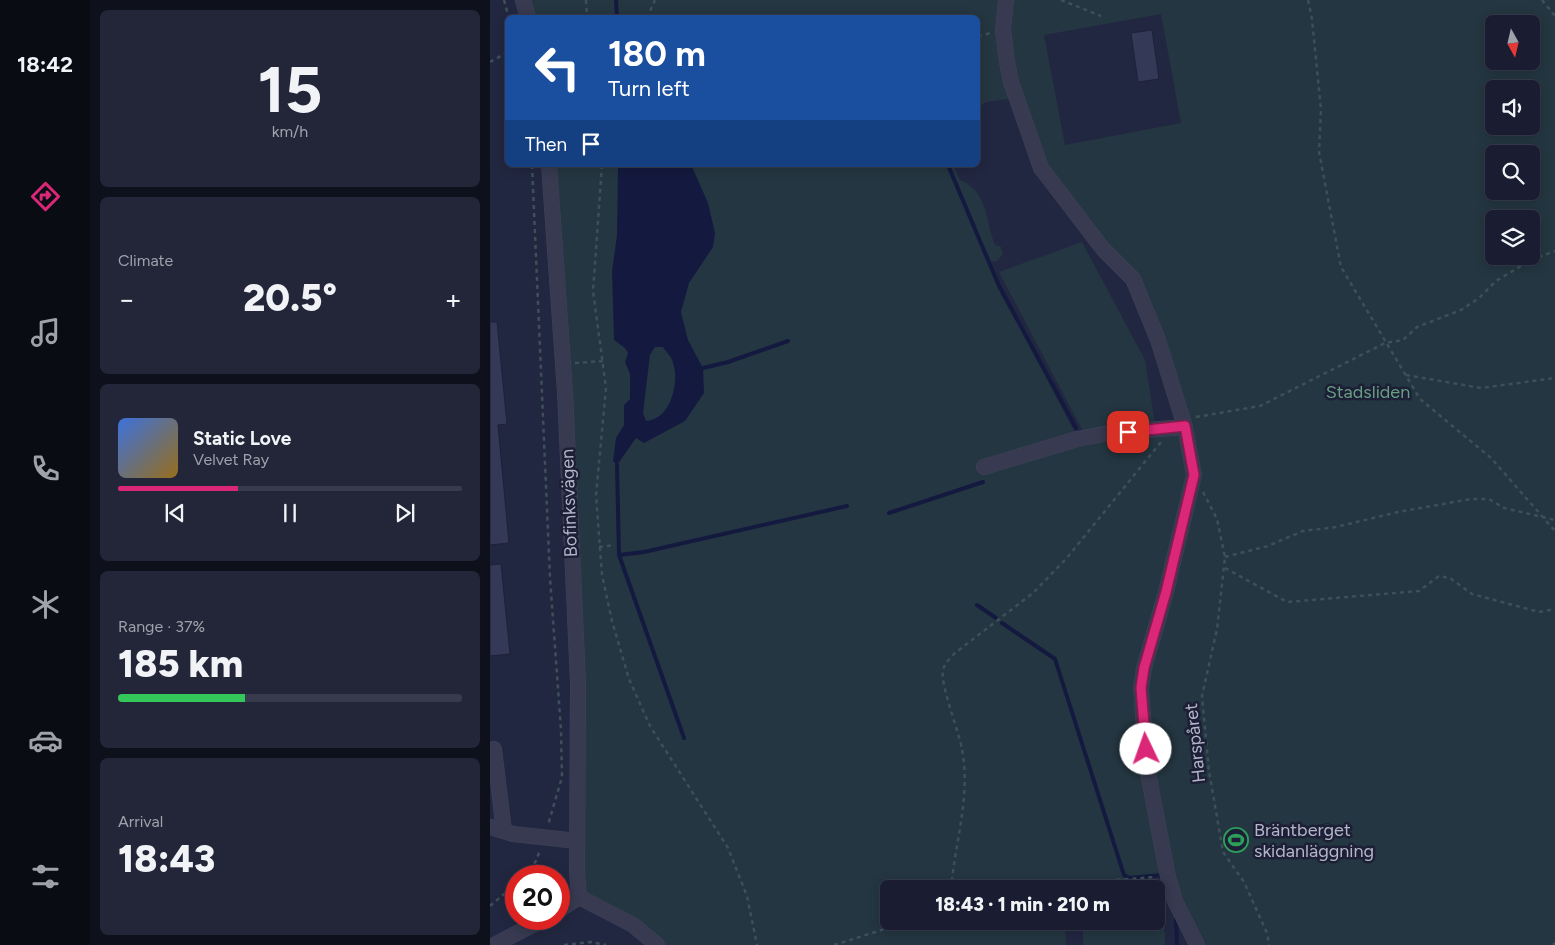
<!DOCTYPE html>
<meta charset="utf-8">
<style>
:root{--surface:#1a1d31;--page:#232639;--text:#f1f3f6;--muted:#9fa2ab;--line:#383b4d;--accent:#db2777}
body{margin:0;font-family:Figtree,sans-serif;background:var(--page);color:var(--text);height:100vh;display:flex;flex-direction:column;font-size:19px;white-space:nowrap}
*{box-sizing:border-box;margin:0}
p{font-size:16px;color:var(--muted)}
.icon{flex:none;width:28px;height:28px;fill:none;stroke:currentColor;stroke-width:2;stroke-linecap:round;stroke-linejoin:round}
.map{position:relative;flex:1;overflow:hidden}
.side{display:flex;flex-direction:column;gap:10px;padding:10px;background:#0e101b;width:400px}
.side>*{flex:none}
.top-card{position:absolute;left:15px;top:15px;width:475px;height:152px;border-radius:8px;box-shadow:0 2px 12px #0003,0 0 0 1px var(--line);background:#1a4fa0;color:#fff;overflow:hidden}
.needle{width:32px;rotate:172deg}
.fabs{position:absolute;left:995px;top:15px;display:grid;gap:10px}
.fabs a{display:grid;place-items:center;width:55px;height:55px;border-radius:8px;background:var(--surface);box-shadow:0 2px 12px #0003,0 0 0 1px var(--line);font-size:25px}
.speed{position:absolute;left:15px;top:865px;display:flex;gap:10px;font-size:25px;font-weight:700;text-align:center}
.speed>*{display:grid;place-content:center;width:65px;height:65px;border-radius:50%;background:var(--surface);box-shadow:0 2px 12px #0003,0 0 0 1px var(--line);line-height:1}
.speed .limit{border:8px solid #d22;background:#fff;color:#111}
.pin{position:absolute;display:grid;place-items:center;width:42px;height:42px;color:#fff;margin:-21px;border-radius:10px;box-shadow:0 2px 8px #0006}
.me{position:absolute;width:55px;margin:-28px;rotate:357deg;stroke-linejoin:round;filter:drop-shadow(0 0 4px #0008)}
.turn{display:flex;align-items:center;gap:18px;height:105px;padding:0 20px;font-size:22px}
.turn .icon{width:65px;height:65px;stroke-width:2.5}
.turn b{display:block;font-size:35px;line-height:42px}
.then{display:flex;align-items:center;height:48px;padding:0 20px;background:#0003;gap:10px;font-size:19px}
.big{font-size:38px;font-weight:800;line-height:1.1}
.side .tile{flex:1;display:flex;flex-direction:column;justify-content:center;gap:8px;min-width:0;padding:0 18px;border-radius:8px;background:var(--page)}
.side .dial{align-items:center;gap:0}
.dial b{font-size:65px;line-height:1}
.song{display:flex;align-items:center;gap:15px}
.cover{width:60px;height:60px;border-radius:8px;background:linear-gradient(135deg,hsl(220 70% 55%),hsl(40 70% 35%))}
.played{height:5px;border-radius:2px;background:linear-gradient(90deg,var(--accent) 35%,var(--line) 35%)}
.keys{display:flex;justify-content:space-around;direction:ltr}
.heat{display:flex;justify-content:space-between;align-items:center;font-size:28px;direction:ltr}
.charge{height:8px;border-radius:4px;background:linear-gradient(90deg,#34c759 37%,var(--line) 0)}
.trip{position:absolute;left:390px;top:880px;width:285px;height:50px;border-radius:8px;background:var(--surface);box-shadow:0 2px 12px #0003,0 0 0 1px var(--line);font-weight:800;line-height:50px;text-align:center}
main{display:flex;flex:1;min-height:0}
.tab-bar{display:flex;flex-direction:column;width:90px;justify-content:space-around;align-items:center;background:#0a0c14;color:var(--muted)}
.tab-bar .icon{width:35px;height:35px}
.tab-bar .on{color:var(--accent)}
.tab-bar b{font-size:22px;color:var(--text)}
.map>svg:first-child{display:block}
.green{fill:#243641;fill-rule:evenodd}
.water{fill:#141a3f;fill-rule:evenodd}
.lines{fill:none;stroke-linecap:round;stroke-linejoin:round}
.stream{stroke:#141a3f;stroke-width:4}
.building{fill:#343957;stroke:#1e2137}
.minor-casing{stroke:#404359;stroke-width:16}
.path{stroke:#3d5059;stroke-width:2.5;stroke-dasharray:4 4;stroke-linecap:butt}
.minor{stroke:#373a50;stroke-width:15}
.route-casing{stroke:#8e194d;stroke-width:12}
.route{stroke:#db2777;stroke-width:9}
.labels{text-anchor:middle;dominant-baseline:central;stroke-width:5;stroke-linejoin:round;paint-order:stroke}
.park-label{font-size:18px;fill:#689e83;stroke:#1c1f35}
.street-label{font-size:18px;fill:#b3b6cb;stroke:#1c1f35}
.poi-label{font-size:18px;fill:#b3b6cb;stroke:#1c1f35;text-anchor:start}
</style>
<main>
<nav class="tab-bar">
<b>18:42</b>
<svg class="icon on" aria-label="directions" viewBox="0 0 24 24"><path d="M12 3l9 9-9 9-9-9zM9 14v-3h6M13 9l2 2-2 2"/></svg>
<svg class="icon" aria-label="music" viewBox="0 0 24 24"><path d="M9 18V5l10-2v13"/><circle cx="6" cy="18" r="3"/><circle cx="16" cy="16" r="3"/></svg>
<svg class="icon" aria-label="phone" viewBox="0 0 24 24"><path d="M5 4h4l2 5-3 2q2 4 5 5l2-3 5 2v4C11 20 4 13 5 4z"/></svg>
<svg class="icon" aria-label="climate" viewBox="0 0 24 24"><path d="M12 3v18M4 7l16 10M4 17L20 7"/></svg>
<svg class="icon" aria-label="car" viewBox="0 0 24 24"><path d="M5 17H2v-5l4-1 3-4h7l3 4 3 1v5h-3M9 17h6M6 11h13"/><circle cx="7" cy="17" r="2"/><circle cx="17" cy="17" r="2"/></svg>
<svg class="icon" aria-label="filters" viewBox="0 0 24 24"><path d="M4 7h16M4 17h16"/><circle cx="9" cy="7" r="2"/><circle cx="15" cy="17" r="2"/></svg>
</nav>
<section class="side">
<div class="tile dial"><b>15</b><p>km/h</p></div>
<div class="tile"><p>Climate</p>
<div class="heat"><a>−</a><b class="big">20.5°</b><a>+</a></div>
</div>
<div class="tile">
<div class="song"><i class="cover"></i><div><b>Static Love</b><p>Velvet Ray</p></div></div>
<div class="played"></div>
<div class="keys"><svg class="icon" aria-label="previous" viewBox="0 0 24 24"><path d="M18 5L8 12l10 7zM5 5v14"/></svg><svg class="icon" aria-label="pause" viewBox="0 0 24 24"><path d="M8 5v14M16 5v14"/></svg><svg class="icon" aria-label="next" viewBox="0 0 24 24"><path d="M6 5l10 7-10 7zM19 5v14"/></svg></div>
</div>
<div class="tile"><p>Range · 37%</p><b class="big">185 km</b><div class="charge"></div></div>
<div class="tile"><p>Arrival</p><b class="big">18:43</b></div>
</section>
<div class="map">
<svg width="1065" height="945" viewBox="0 0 1065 945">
<rect width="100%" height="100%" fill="#222741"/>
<path class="green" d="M33,0H1065V945H707L677,877L569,884L570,889H399V921H575L576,945H167L89,897L59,165H463L470,180C498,191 495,220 505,245L511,247L513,254L507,261L498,262L507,284L583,429L589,446L695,427L643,280L564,187L526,98L496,102L488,108V18H38ZM671,14L691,123L575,145L554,35ZM1004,24H1041V61H1004ZM1004,89H1041V126H1004ZM1004,154H1041V191H1004ZM1004,219H1041V256H1004Z
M592,242L655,360L665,424L596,437L509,272Z
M674,904L675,945H593V921H666V905Z"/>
<path class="water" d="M128,165H203V169L218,203L225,233L223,247L199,283L191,312L198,340L213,368L214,393L195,421L154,443L146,438L127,465L123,461L126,438L134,425V405L140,399V374L135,362L138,353L135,348L124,340L122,271L127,235ZM165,347H173C176,352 182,357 183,363C190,383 180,420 156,421L153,413L160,355Z"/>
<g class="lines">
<path class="stream" d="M126,0L127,18
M458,165L509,286L586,428
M213,368L238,362L298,341
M127,465L129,555L194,738
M399,513L493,482
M129,555L154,552L357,506
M487,605L506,618
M512,623L565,659L634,875L639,878L673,875
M686,918L687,945"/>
</g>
<path class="building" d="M662,30L669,79L648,82L641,33Z
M0,322H7L17,424L8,425L19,543L0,545Z
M11,564L20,654L0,656V565Z
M839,823L842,834L827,839L823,827Z"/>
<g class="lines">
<defs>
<path id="minor" d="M33,0L38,18
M516,0L513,30L517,62L521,82L551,168L613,249L643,279L668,340L695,427L704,475L676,592L654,668L651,688L657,768L678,877L685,901L707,945
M59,165L75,392L88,683L87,871L89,897
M494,467L587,439L619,433L695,427
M4,749L14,831
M0,827L23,834L87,841
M89,897L143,925L167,945
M69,910L89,897
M4,945L54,919"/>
</defs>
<use href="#minor" class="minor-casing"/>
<path class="path" d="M14,0L19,18
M96,0L97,18
M571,0L611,16
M818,0L822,19L831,110L829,152L851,267L930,399L1001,458L1065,531
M1052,0L1065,16
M157,18L165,0
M488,36L501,33
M0,62L18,52
M42,165L60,578L71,730L72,777L58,825
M112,165L103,291L116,388L106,495L112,575L122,621L139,679L160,726L238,848L257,896L267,945
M85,363L113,361
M916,375L991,388L1065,378
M706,417L770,406L895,343L913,340L927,327L971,310L989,298L1006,281L1041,260L1065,251
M713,492L727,519L735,557L727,629L712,696L719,771L733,852L754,882L777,933L779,945
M109,547L124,545
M735,557L778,546L813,531L846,527L908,512L981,499H999L1014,508L1065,520
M735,568L797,602L929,591L949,576L960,578L982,594L1049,612L1065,609
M34,876L46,861L50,850
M461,889C465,842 481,796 472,749C469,732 450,684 453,671C454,663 460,659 465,653L543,593L576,559L671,442
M539,889L569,884L666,877
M0,906L26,884
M74,945L101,942L116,945
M344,945L420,921
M1063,945L1065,943"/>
<use href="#minor" class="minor"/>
</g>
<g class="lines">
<defs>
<path id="route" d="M638,432L695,426L704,475L676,592L654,668L651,688L656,749"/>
</defs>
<use href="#route" class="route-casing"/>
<use href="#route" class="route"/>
</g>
<defs>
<symbol id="stadium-ring" viewBox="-11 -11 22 22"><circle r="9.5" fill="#1c1f35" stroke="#2e9e5b" stroke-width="1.5"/><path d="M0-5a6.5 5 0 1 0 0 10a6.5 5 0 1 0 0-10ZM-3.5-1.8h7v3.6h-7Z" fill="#2e9e5b"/></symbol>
</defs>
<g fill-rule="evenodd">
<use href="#stadium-ring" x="732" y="826" width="28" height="28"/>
</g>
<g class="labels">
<g class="park-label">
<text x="878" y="392">Stadsliden</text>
</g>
<g class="street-label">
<text transform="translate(79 503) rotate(-92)">Bofinksvägen</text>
<text transform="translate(705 743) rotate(-96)">Harspåret</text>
</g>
<g class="poi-label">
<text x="764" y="830">Bräntberget<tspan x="764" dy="21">skidanläggning</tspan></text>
</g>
</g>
</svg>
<div class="fabs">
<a><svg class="needle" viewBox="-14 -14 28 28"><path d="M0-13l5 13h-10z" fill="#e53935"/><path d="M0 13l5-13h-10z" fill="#9fa2ab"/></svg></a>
<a><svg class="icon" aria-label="sound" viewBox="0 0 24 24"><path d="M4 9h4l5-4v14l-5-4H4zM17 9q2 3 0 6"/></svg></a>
<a><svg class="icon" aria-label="search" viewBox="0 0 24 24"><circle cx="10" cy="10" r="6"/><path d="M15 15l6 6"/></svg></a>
<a><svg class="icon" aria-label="layers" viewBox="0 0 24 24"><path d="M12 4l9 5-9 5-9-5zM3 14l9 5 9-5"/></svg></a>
</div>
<div class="speed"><div class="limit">20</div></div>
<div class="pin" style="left:638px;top:432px;background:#d93025"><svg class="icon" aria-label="arrive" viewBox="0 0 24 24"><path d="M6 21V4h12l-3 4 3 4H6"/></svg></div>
<svg class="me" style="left:656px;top:749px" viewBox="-20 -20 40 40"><circle r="19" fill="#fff"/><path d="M0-13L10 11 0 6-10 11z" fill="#db2777"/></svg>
<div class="trip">18:43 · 1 min · 210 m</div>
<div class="top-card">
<div class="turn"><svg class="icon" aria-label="left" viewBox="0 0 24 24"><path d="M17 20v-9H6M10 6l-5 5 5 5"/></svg><div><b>180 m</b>Turn left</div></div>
<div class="then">Then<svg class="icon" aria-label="arrive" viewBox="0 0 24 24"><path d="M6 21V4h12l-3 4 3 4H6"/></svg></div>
</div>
</div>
</main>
